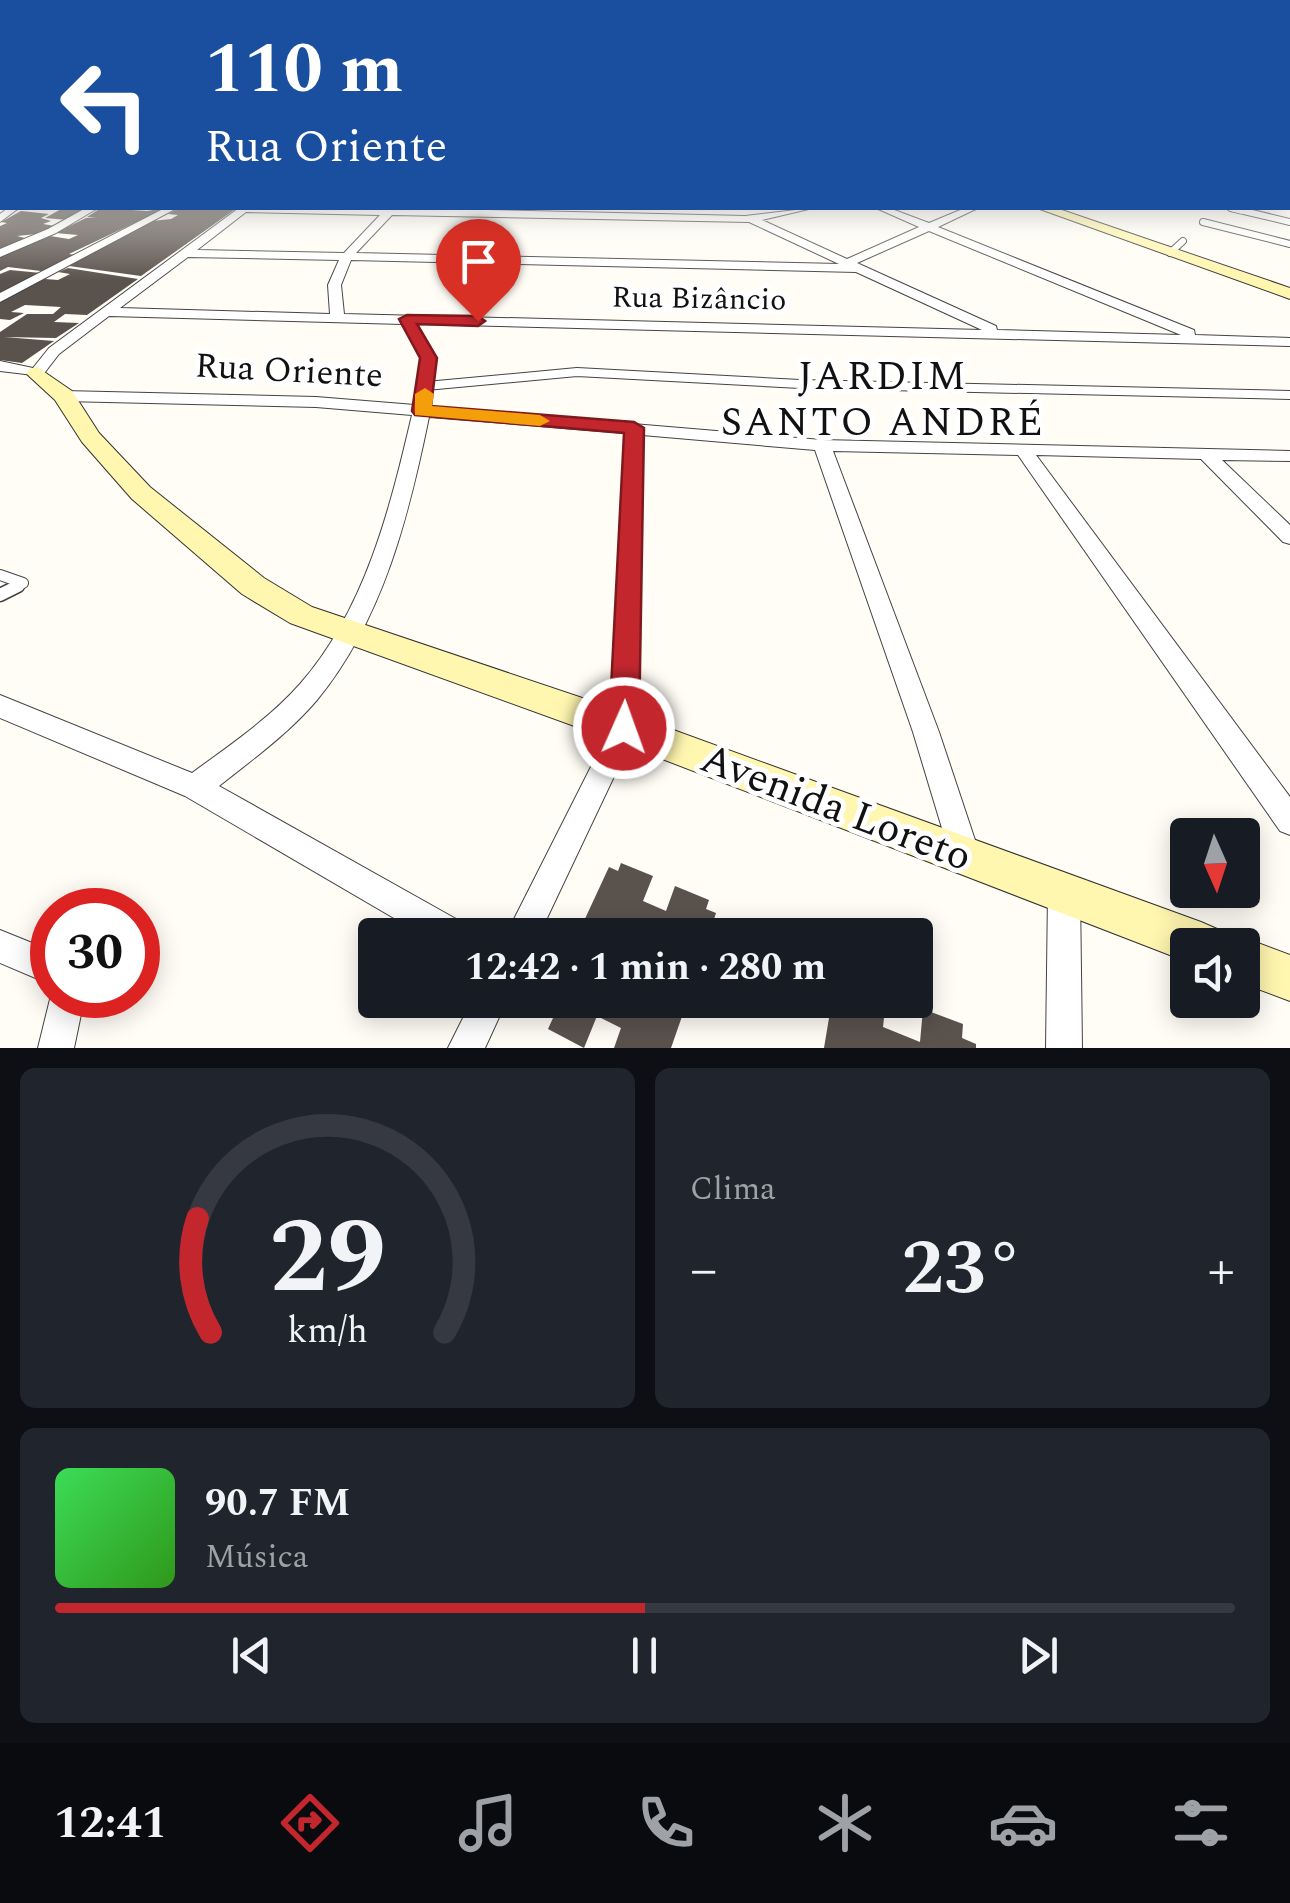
<!DOCTYPE html>
<html lang="pt">
<meta charset="utf-8">
<style>
:root{--surface:#171b24;--page:#20242c;--text:#f1f3f6;--muted:#9ea1a6;--line:#363941;--accent:#c4262e}
body{margin:0;font-family:Spectral,serif;background:var(--page);color:var(--text);height:100vh;display:flex;flex-direction:column;font-size:38px;white-space:nowrap}
*{box-sizing:border-box;margin:0}
p{font-size:32px;color:var(--muted)}
.icon{flex:none;width:55px;height:55px;fill:none;stroke:currentColor;stroke-width:2;stroke-linecap:round;stroke-linejoin:round}
.map{position:relative;height:1048px;overflow:hidden}
.side{display:flex;flex-direction:column;gap:20px;padding:20px;background:#0d0f14;flex:1}
.side>*{flex:none}
.top-card{position:absolute;left:0px;top:0px;width:1290px;height:210px;box-shadow:0 5px 25px #0003;background:#1a4fa0;color:#fff;overflow:hidden}
.needle{width:65px;rotate:177deg}
.controls{position:absolute;left:1170px;top:818px;display:grid;gap:20px}
.controls a{display:grid;place-items:center;width:90px;height:90px;border-radius:10px;background:var(--surface);box-shadow:0 5px 25px #0003;font-size:50px}
.speed{position:absolute;left:30px;top:888px;display:flex;gap:20px;font-size:50px;font-weight:700;text-align:center}
.speed>*{display:grid;place-content:center;width:130px;height:130px;border-radius:50%;background:var(--surface);box-shadow:0 5px 25px #0003;line-height:1}
.speed .limit{border:15px solid #d22;background:#fff;color:#111}
.pin{position:absolute;display:grid;place-items:center;width:85px;height:85px;color:#fff;margin:-102px -42px;border-radius:50% 50% 50% 0;rotate:-45deg;box-shadow:0 0 10px #0007}
.pin .icon{rotate:45deg}
.me{position:absolute;width:110px;margin:-55px;rotate:2deg;stroke-linejoin:round;filter:drop-shadow(0 0 8px #0008)}
.turn{display:flex;align-items:center;gap:35px;height:210px;padding:0 40px;font-size:45px}
.turn .icon{width:130px;height:130px;stroke-width:2.5}
.turn b{display:block;font-size:70px;line-height:85px}
.big{font-size:75px;font-weight:700;line-height:1.1}
.side .tile{flex:1;display:flex;flex-direction:column;justify-content:center;gap:15px;min-width:0;padding:0 35px;border-radius:15px;background:var(--page)}
.side .dial{align-items:center;gap:0}
.dial svg{height:260px;overflow:visible;fill:none;stroke:var(--line);stroke-width:7;stroke-linecap:round;text-anchor:middle}
.dial text{fill:var(--text);stroke:none}
.song{display:flex;align-items:center;gap:30px}
.cover{width:120px;height:120px;border-radius:15px;background:linear-gradient(135deg,hsl(130 70% 55%),hsl(110 70% 35%))}
.played{height:10px;border-radius:5px;background:linear-gradient(90deg,var(--accent) 50%,var(--line) 50%)}
.keys{display:flex;justify-content:space-around;direction:ltr}
.heat{display:flex;justify-content:space-between;align-items:center;font-size:55px;direction:ltr}
.side .tiles{flex:1;display:grid;gap:20px;grid-template-columns:1fr 1fr}
.tile:last-child{grid-column:span 2}
.trip{position:absolute;left:358px;top:918px;width:575px;height:100px;border-radius:10px;background:var(--surface);box-shadow:0 5px 25px #0003;font-weight:700;line-height:100px;text-align:center}
.tabs{display:flex;height:160px;justify-content:space-around;align-items:center;background:#090b0e;color:var(--muted)}
.tabs .icon{width:70px;height:70px}
.tabs .active{color:var(--accent)}
.tabs b{font-size:45px;color:var(--text)}
.map>svg:first-child{display:block}
.building{fill:#5a524d}
.lines{fill:none;stroke-linecap:round;stroke-linejoin:round}
.lane-far4-casing{stroke:#444;stroke-width:6}
.lane-far3-casing{stroke:#444;stroke-width:8}
.lane-far2-casing{stroke:#444;stroke-width:10}
.lane-far1-casing{stroke:#444;stroke-width:12}
.lane-casing{stroke:#444;stroke-width:15}
.street-casing{stroke:#444;stroke-width:2}
.secondary-casing{stroke:#333;stroke-width:2}
.lane-far4{stroke:#fff;stroke-width:5}
.lane-far3{stroke:#fff;stroke-width:6}
.lane-far2{stroke:#fff;stroke-width:8}
.lane-far1{stroke:#fff;stroke-width:10}
.lane{stroke:#fff;stroke-width:12}
.street{fill:#fff;fill-rule:evenodd}
.secondary{fill:#fff6b0;fill-rule:evenodd}
.route{fill:#c4262e;stroke:#7f191e;stroke-width:2.5}
.slow{fill:#f59e0b}
.labels{text-anchor:middle;dominant-baseline:central;stroke-width:10;stroke-linejoin:round;paint-order:stroke}
.far-street-label{font-size:30px;fill:#111;stroke:#fff}
.street-label{font-size:35px;fill:#111;stroke:#fff}
.quarter-label{font-size:40px;letter-spacing:2.5px;fill:#111;stroke:#fff}
.near-street-label{font-size:42px;fill:#111;stroke:#fff}
</style>
<div class="map">
<svg width="1290" height="1048" viewBox="0 0 1290 1048">
<rect width="100%" height="100%" fill="#fffdf5"/>
<path class="building" d="M63,208H86L68,220L45,218Z
M101,208L147,211L166,208L69,254L75,255L57,266L41,271L8,267L0,271V256L50,236L69,239L78,235L55,233L86,218L97,217H87Z
M179,208H237L141,276L69,266L152,221L171,219L178,215L168,214Z
M21,211L49,214L41,218L51,221L43,224L55,226L37,234L17,236L29,239L0,251V226L7,223L1,222Z
M68,268L138,279L87,315L65,314L54,322L79,323L56,338L4,337L54,341L22,363L0,360V332L27,314H53L61,307L25,305L11,312L24,313L10,320L0,319V301L45,279L58,280L70,274L58,272Z
M10,270L41,273L0,295V274Z
M621,863L653,876L643,901L666,911L675,886L709,900L706,909L716,913L709,935H653L634,926L630,935H589L593,928L583,923L609,867L618,871Z
M548,1000H683L687,1002L671,1048H614L621,1028L597,1016L584,1048L548,1029L553,1018L543,1013Z
M832,1000H886L883,1027L920,1042L923,1009L963,1024L962,1038L976,1044V1048H824Z"/>
<g class="lines">
<defs>
<path id="lane-far4" d="M1230,208L1241,211"/>
<path id="lane-far3" d="M1231,208L1290,222
M1203,222L1290,244
M1170,253L1183,241"/>
<path id="lane-far2" d="M426,386L577,372L800,384L1290,395"/>
<path id="lane-far1" d="M0,575L23,583L13,588"/>
<path id="lane" d="M0,595L18,586"/>
<path id="street" d="M0,136H2V140H0Z
M8,208H19L0,222V214Z
M86,208H98L56,233L0,257V249L48,229Z
M165,208H177L0,302V293Z
M239,208H396L745,216L813,208L762,220L847,259L919,227L876,208H889L929,223L965,208H978L938,227L1194,330L1195,335L1290,338V346L417,324L435,359L431,407L822,440L1290,451V461L1222,460L1290,525V544L1283,542L1201,459L1036,455L1290,797V835L1280,831L1018,455L833,451L939,732L981,858L977,869L966,873L955,869L951,858L913,732L815,450L642,435L637,728L539,935H506L611,727L625,433L429,417C409,515 383,620 317,700C289,733 253,759 219,786L465,924L470,935H423L185,796L0,718V695L192,773C230,745 269,719 300,684C365,610 390,509 412,415L316,407L64,401L56,396L64,391L316,397L415,405L421,359L403,324L109,316L59,354L42,376L0,371V361L33,368L49,348ZM246,212L380,215L344,253L197,250ZM392,215L749,222L839,264L356,253ZM929,231L1181,335L997,330L996,326L857,263ZM188,257L339,260L328,285L330,314L120,308ZM351,260L856,272L982,330L344,314L341,285Z
M1064,878L1075,883L1080,894L1082,1048H1046L1048,894L1053,883Z
M0,930L52,951V985L0,963Z
M52,991V995H85L74,1048H38Z
M472,1000H507L485,1048H448Z"/>
<path id="secondary" d="M1037,208H1056L1290,288V299Z
M37,367L72,391L99,433L150,487L264,578L312,607L624,712L1201,922L1217,929L1224,945H1188V962L613,740L290,623L242,594L132,499L82,442L55,400L30,377L26,373L30,369Z
M1242,937L1290,955V1001L1242,983V945H1225Z"/>
</defs>
<use href="#lane-far4" class="lane-far4-casing"/>
<use href="#lane-far3" class="lane-far3-casing"/>
<use href="#lane-far2" class="lane-far2-casing"/>
<use href="#lane-far1" class="lane-far1-casing"/>
<use href="#lane" class="lane-casing"/>
<use href="#street" class="street-casing"/>
<use href="#secondary" class="secondary-casing"/>
<use href="#lane-far4" class="lane-far4"/>
<use href="#lane-far3" class="lane-far3"/>
<use href="#lane-far2" class="lane-far2"/>
<use href="#lane-far1" class="lane-far1"/>
<use href="#lane" class="lane"/>
<use href="#street" class="street"/>
<use href="#secondary" class="secondary"/>
</g>
<linearGradient id="sky" x2="0" y2="1"><stop stop-color="#95c6ee"/><stop offset="0.48" stop-color="#fffefa"/><stop offset="1" stop-color="#fffefa" stop-opacity="0"/></linearGradient>
<rect width="1290" height="281" fill="url(#sky)"/>
<path class="route" d="M407,315L478,316L485,321L478,326L417,324L437,358L431,406L634,422L644,428L639,728L635,737L624,741L614,737L609,728L624,433L415,415L412,411L420,358L399,319Z"/>
<path class="slow" d="M425,388L434,394L432,406L540,415L550,421L540,426L415,415V394Z"/>
<g class="labels">
<g class="far-street-label">
<text transform="translate(699 299) rotate(1)">Rua Bizâncio</text>
</g>
<g class="street-label">
<text transform="translate(289 371) rotate(3)">Rua Oriente</text>
</g>
<g class="quarter-label">
<text x="883" y="377">JARDIM<tspan x="883" dy="46">SANTO ANDRÉ</tspan></text>
</g>
<g class="near-street-label">
<text transform="translate(836 808) rotate(21)">Avenida Loreto</text>
</g>
</g>
</svg>
<div class="controls">
<a><svg class="needle" viewBox="-14 -14 28 28"><path d="M0-13l5 13h-10z" fill="#e53935"/><path d="M0 13l5-13h-10z" fill="#9ea1a6"/></svg></a>
<a><svg class="icon" aria-label="sound" viewBox="0 0 24 24"><path d="M4 9h4l5-4v14l-5-4H4zM17 9q2 3 0 6"/></svg></a>
</div>
<div class="speed"><div class="limit">30</div></div>
<div class="pin" style="left:478px;top:321px;background:#d93025"><svg class="icon" aria-label="arrive" viewBox="0 0 24 24"><path d="M6 21V4h12l-3 4 3 4H6"/></svg></div>
<svg class="me" style="left:624px;top:728px" viewBox="-20 -20 40 40"><circle r="17" fill="#c4262e" stroke="#fff" stroke-width="3"/><path d="M0-11L8 9 0 5-8 9z" fill="#fff"/></svg>
<div class="trip">12:42 · 1 min · 280 m</div>
<div class="top-card">
<div class="turn"><svg class="icon" aria-label="left" viewBox="0 0 24 24"><path d="M17 20v-9H6M10 6l-5 5 5 5"/></svg><div><b>110 m</b>Rua Oriente</div></div>
</div>
</div>
<section class="side">
<div class="tiles">
<div class="tile dial"><svg viewBox="0 0 100 80">
<path d="M14 69A42 42 0 1 1 86 69"/>
<path d="M14 69A42 42 0 0 1 10 34" stroke="#c4262e"/>
<text x="50" y="56" font-size="32" font-weight="700">29</text>
<text x="50" y="72" font-size="11">km/h</text>
</svg></div>
<div class="tile"><p>Clima</p>
<div class="heat"><a>−</a><b class="big">23°</b><a>+</a></div>
</div>
<div class="tile">
<div class="song"><i class="cover"></i><div><b>90.7 FM</b><p>Música</p></div></div>
<div class="played"></div>
<div class="keys"><svg class="icon" aria-label="previous" viewBox="0 0 24 24"><path d="M18 5L8 12l10 7zM5 5v14"/></svg><svg class="icon" aria-label="pause" viewBox="0 0 24 24"><path d="M8 5v14M16 5v14"/></svg><svg class="icon" aria-label="next" viewBox="0 0 24 24"><path d="M6 5l10 7-10 7zM19 5v14"/></svg></div>
</div>
</div>
</section>
<nav class="tabs">
<b>12:41</b>
<svg class="icon active" aria-label="directions" viewBox="0 0 24 24"><path d="M12 3l9 9-9 9-9-9zM9 14v-3h6M13 9l2 2-2 2"/></svg>
<svg class="icon" aria-label="music" viewBox="0 0 24 24"><path d="M9 18V5l10-2v13"/><circle cx="6" cy="18" r="3"/><circle cx="16" cy="16" r="3"/></svg>
<svg class="icon" aria-label="phone" viewBox="0 0 24 24"><path d="M5 4h4l2 5-3 2q2 4 5 5l2-3 5 2v4C11 20 4 13 5 4z"/></svg>
<svg class="icon" aria-label="climate" viewBox="0 0 24 24"><path d="M12 3v18M4 7l16 10M4 17L20 7"/></svg>
<svg class="icon" aria-label="car" viewBox="0 0 24 24"><path d="M5 17H2v-5l4-1 3-4h7l3 4 3 1v5h-3M9 17h6M6 11h13"/><circle cx="7" cy="17" r="2"/><circle cx="17" cy="17" r="2"/></svg>
<svg class="icon" aria-label="filters" viewBox="0 0 24 24"><path d="M4 7h16M4 17h16"/><circle cx="9" cy="7" r="2"/><circle cx="15" cy="17" r="2"/></svg>
</nav>
